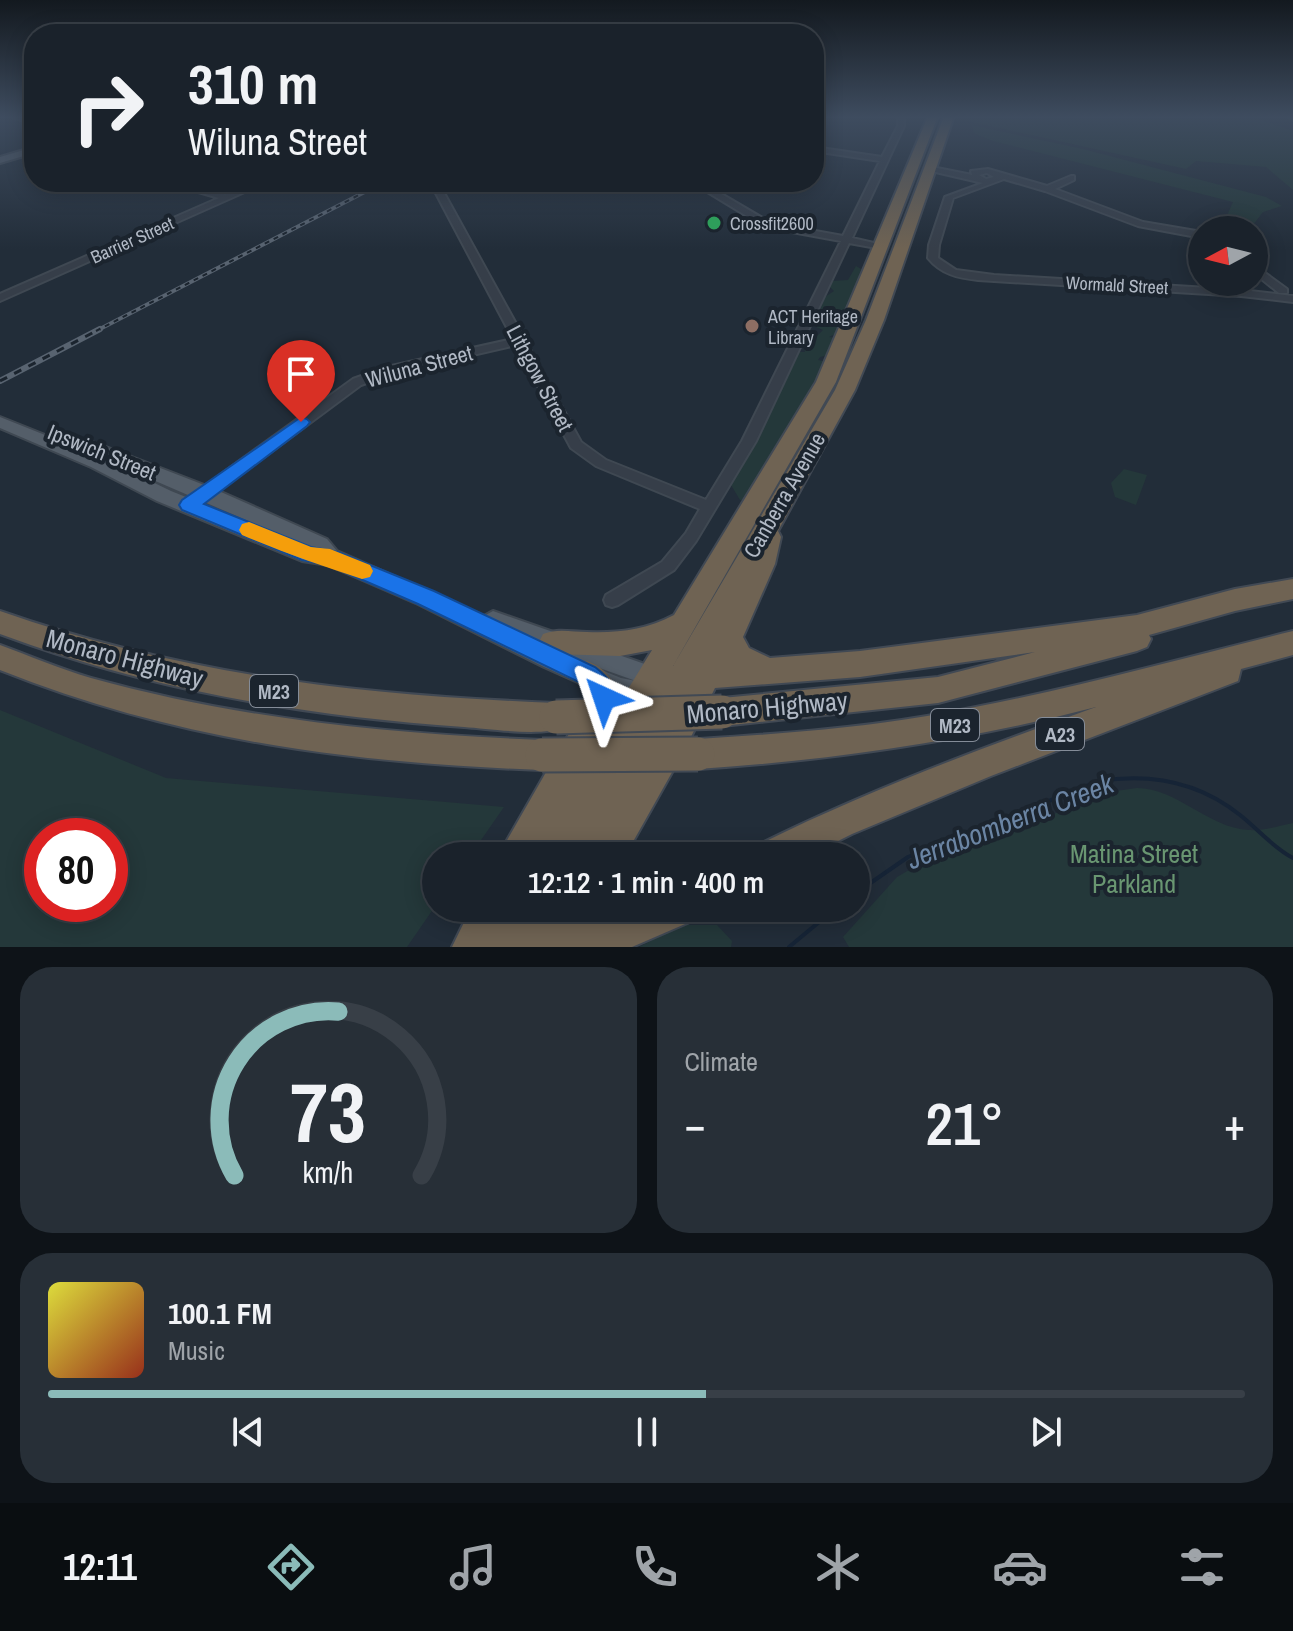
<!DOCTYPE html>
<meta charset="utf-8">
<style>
:root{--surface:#1a222b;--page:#272f37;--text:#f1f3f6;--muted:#9fa4a9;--line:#383f47;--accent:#8bbbb9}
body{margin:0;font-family:"Archivo Narrow",sans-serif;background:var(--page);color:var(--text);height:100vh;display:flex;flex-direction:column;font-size:30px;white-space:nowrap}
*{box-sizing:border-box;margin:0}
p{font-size:26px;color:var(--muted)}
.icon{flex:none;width:44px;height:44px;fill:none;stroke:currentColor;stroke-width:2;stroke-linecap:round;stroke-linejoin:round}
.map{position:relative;height:947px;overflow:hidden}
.sheet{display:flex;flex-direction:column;gap:20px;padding:20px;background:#0e1318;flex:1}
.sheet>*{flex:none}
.guide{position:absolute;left:24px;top:24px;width:800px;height:168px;border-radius:32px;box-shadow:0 4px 20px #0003,0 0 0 2px var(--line);background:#1a222b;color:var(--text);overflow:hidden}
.needle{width:52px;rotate:263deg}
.buttons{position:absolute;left:1188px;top:216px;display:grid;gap:16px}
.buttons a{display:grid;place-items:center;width:80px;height:80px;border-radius:50%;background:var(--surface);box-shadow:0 4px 20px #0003,0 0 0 2px var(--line);font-size:40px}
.speed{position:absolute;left:24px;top:818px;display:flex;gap:16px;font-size:40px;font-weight:700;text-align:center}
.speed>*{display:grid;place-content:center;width:104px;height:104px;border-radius:50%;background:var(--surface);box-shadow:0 4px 20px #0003,0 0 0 2px var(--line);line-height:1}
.speed .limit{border:12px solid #d22;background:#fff;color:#111}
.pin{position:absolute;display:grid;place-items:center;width:68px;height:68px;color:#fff;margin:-82px -34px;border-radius:50% 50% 50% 0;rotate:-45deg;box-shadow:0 0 8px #0007}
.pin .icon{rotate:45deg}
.me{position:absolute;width:88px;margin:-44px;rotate:318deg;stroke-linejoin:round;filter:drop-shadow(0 0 6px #0008)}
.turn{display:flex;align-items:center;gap:28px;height:168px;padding:0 32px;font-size:36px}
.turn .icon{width:104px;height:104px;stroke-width:2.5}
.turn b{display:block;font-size:56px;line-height:68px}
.big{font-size:60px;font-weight:600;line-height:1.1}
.sheet .card{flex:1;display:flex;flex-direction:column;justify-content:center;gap:12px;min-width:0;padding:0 28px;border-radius:32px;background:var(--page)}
.sheet .dial{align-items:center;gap:0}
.dial svg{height:208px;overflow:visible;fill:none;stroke:var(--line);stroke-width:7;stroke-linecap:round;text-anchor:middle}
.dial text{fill:var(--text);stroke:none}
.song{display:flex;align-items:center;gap:24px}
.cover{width:96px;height:96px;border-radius:12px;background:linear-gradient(135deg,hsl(60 70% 55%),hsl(10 70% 35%))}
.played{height:8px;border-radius:4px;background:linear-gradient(90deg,var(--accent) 55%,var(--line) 55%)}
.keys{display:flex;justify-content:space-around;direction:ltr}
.heat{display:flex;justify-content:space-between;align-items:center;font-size:44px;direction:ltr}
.sheet .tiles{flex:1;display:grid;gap:20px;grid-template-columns:1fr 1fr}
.card:last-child{grid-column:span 2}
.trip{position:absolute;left:422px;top:842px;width:448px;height:80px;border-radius:40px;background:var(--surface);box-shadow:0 4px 20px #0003,0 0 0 2px var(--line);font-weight:600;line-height:80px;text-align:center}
.dock{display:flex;height:128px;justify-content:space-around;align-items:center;background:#0a0e11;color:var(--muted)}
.dock .icon{width:56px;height:56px}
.dock .selected{color:var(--accent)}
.dock b{font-size:36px;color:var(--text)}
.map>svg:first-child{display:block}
.green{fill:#24383a;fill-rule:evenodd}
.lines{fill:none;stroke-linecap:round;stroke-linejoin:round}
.stream{stroke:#162436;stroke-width:4}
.minor-casing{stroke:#3f4852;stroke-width:4}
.major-casing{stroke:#3f4852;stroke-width:4}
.highway-casing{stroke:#414954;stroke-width:4}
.minor{fill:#363e49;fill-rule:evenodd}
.major{fill:#545e69;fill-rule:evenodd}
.highway{fill:#6f6353;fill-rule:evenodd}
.rail-far1-casing{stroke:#586370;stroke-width:4}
.rail-casing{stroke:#586370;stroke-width:6}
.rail-far1{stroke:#1b242e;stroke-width:2;stroke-dasharray:5;stroke-linecap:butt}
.rail{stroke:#1b242e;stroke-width:3;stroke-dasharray:8;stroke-linecap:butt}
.highway-bridge-casing{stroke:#414954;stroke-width:37;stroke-linecap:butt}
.highway-bridge{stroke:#6f6353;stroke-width:33}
.route{fill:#1a73e8;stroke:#114b97;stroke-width:2}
.slow{fill:#f59e0b}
.leisure-dot{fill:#2e9e5b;stroke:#1b242e;stroke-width:3}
.education-dot{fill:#8d6e63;stroke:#1b242e;stroke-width:3}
.labels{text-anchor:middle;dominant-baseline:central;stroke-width:8;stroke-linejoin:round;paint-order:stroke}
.far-poi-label{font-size:18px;fill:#b1b9c5;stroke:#1b242e;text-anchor:start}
.far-street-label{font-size:18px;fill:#b1b9c5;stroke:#1b242e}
.shield{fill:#1b242e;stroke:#848c98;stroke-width:2}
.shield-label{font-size:20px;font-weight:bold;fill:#b1b9c5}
.street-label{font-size:22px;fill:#b1b9c5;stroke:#1b242e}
.near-street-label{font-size:26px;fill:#b1b9c5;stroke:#1b242e}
.near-park-label{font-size:26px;fill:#699671;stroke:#1b242e}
.near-water-label{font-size:28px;font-style:italic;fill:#6b85a4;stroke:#1b242e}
</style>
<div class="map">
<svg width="1293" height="947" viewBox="0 0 1293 947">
<rect width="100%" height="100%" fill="#222d39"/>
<path class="green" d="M969,116H1250L1293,131V190L1266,167L1196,161L1186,169L967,121Z
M971,125L1083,149L1266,197L1282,206L1263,212L1249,230L1225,220L1233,202L993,141L975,134Z
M856,266L861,269L844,330L829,337L838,338L828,355L820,357L818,360L827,362L823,381L813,382L816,389L747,500H740L731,485L800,352H805L803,343L806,336L818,335L823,330L814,326L825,297L834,291L829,286L832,281L848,280Z
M1124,469L1147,475L1136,505L1115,497L1111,483Z
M0,710L166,778L504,807L470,856H436V905L407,947H0ZM42,836H110V904H42Z
M1137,788C1177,788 1208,828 1249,830C1263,831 1279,826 1293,823V947H849L843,937L897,877L923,862L1116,791Z
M681,925H717L732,941L731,947H639Z"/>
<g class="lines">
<path class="stream" d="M856,893L908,857L1099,781C1150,773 1199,782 1240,815C1258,829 1272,847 1293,858
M789,947L836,908"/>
<defs>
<path id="minor" d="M11,116L34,120V124L12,117Z
M898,116H904V126L852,238L887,246L882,249L849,243L756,441L696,541L674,570L618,605L612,607L606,605L604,600L606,595L662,562L686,533L700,509L596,466L571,448L516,345L394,373L361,385L194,509H184L182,505L184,501L353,379L387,367L513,339L430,182H438L581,442L606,460L706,500L742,441L841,241L765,227L691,182H701L771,223L843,236L880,161L814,151V147L882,157L898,126Z
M927,166L972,175L971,171L988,169L1047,186L1071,176H1074V180L1055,189L1143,222L1202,232V238L1138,226L1045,191L1004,179L953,198L939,245L938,258L956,270L994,275L1241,290L1293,296V302L1241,296L978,280C958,278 941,274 928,258L929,245L945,197L983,183L927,170ZM987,173L994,177L986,179L979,175Z
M164,182C185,182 203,192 223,194C237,196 252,182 267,182L0,301V294L219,198Z
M1254,265L1287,289V293H1279L1254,273Z"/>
<path id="major" d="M1293,116V120L1289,117V116Z
M34,147V153L0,163V157Z
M0,417L80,449L81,442H93L212,488L327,539L337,551L484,616L493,611L659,669L663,676L659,683L650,686L653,693L649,701L641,704L611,697L544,667L418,604L328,565L302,561L157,501L91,467L0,428ZM109,461L290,539L171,491ZM574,659L636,681L621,678Z"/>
<path id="highway" d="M928,116H938L836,382L673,666L835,390L866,320L944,116H954L884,320L855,390L778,531L781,537L775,564L743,637L749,648L770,658L860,651L1137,615L1235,589L1293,579V599L1235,611L1149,635L1151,639L1147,647L1137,651L938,703L722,726L711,722L707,712L711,702L722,698L938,677L1035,652L860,677L715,688L688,743L698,739C774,734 851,729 927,716C1050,695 1172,661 1293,631V655L1241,669L1238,681L991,776L852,834L808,856H755L760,844C869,790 982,748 1096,707C965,741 833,760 698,769L687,765L684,751L625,856H498L549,767L542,770C352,763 178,741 0,670V645C30,656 60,669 91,678C239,719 390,734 542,740L553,744L557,754L587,704V693L573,674L577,665L587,661C610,670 617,684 617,707L652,650L620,656L553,654L543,650L539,642L543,634C558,628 572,632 587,632C619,633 646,630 674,615L816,382Z
M0,611C186,676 360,695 556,703L567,707L571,717L567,727C541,737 492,729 464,727C304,716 150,690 0,634Z
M471,908H697L692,921L632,947H452Z"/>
</defs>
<use href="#minor" class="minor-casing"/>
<use href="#major" class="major-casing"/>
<use href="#highway" class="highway-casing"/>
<use href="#minor" class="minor"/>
<use href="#major" class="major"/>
<use href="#highway" class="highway"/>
<defs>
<path id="rail-far1" d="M96,331L384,182"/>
<path id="rail" d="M0,381L100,329"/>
</defs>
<use href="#rail-far1" class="rail-far1-casing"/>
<use href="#rail" class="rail-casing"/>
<use href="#rail-far1" class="rail-far1"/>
<use href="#rail" class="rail"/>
<defs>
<path id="highway-bridge" d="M556,717L722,712
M542,755L698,754"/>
</defs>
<use href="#highway-bridge" class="highway-bridge-casing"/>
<use href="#highway-bridge" class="highway-bridge"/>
</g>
<linearGradient id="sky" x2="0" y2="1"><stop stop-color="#13191f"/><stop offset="0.47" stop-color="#3e4c5f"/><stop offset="1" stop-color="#3e4c5f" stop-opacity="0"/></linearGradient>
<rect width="1293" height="249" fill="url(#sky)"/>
<path class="route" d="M301,417L307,419L310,422L307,426L204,504L311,547L338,552L434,591L595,667C608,677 620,689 613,706L604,710L595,706L590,691L579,682L418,604L328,565L302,560L182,510L179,505L182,500Z"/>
<path class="slow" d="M249,522L311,547L330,549L370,565L373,571L370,577L362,579C322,566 282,552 242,535L239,530L242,524Z"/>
<circle class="leisure-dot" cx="714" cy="223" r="8"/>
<circle class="education-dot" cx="752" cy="326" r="8"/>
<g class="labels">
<g class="far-poi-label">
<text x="730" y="223">Crossfit2600</text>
<text x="768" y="316">ACT Heritage<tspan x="768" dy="21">Library</tspan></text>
</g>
<g class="far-street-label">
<text transform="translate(132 240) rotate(-24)">Barrier Street</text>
<text transform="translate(1117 285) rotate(3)">Wormald Street</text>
</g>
<g class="shield">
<rect x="250" y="675" width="48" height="32" rx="6"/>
<rect x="931" y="709" width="48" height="32" rx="6"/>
<rect x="1036" y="718" width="48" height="32" rx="6"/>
</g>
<g class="shield-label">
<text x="274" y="691">M23</text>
<text x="955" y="725">M23</text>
<text x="1060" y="734">A23</text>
</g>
<g class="street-label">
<text transform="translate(419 366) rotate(-15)">Wiluna Street</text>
<text transform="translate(540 378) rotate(62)">Lithgow Street</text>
<text transform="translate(102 452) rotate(22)">Ipswich Street</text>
<text transform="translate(784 495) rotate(-60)">Canberra Avenue</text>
</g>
<g class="near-street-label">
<text transform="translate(125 658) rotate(15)">Monaro Highway</text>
<text transform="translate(767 707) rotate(-5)">Monaro Highway</text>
</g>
<g class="near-park-label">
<text x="1134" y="853">Matina Street<tspan x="1134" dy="30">Parkland</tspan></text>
</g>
<g class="near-water-label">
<text transform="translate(1010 821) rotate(-21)">Jerrabomberra Creek</text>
</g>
</g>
</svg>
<div class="buttons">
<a><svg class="needle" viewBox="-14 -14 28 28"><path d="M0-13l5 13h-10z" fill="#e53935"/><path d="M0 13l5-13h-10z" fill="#9fa4a9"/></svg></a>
</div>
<div class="speed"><div class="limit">80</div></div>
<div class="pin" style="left:301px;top:422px;background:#d93025"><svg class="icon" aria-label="arrive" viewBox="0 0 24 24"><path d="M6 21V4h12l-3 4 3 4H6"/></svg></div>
<svg class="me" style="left:604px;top:698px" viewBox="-20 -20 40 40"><path d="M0-17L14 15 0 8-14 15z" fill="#1a73e8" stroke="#fff" stroke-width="4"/></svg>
<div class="trip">12:12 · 1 min · 400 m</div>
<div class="guide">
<div class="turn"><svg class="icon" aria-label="right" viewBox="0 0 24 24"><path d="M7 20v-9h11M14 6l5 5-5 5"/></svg><div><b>310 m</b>Wiluna Street</div></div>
</div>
</div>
<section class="sheet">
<div class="tiles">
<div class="card dial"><svg viewBox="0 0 100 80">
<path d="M14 69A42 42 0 1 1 86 69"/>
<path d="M14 69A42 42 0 0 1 54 6" stroke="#8bbbb9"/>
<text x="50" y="56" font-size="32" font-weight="700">73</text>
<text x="50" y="72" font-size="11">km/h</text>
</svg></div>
<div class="card"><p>Climate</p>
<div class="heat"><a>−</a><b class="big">21°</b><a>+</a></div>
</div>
<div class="card">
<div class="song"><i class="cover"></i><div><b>100.1 FM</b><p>Music</p></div></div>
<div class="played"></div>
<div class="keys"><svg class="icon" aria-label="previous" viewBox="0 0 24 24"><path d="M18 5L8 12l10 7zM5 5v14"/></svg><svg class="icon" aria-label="pause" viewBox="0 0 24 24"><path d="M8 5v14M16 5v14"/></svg><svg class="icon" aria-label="next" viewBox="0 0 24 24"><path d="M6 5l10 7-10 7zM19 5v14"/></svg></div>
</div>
</div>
</section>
<nav class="dock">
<b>12:11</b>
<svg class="icon selected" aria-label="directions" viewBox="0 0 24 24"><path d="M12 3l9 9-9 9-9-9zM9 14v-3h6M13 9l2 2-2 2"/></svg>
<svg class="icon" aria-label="music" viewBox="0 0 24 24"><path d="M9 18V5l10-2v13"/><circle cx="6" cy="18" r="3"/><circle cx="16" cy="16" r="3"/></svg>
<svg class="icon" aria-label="phone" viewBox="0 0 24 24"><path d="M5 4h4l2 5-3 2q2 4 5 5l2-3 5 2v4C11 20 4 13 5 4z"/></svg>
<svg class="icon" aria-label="climate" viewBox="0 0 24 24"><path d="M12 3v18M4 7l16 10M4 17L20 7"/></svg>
<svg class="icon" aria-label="car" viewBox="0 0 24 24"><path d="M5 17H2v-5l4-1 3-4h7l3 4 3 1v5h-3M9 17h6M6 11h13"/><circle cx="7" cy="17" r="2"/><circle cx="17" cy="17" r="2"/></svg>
<svg class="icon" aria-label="filters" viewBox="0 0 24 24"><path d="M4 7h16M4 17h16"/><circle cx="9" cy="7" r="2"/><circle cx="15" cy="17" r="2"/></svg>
</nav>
